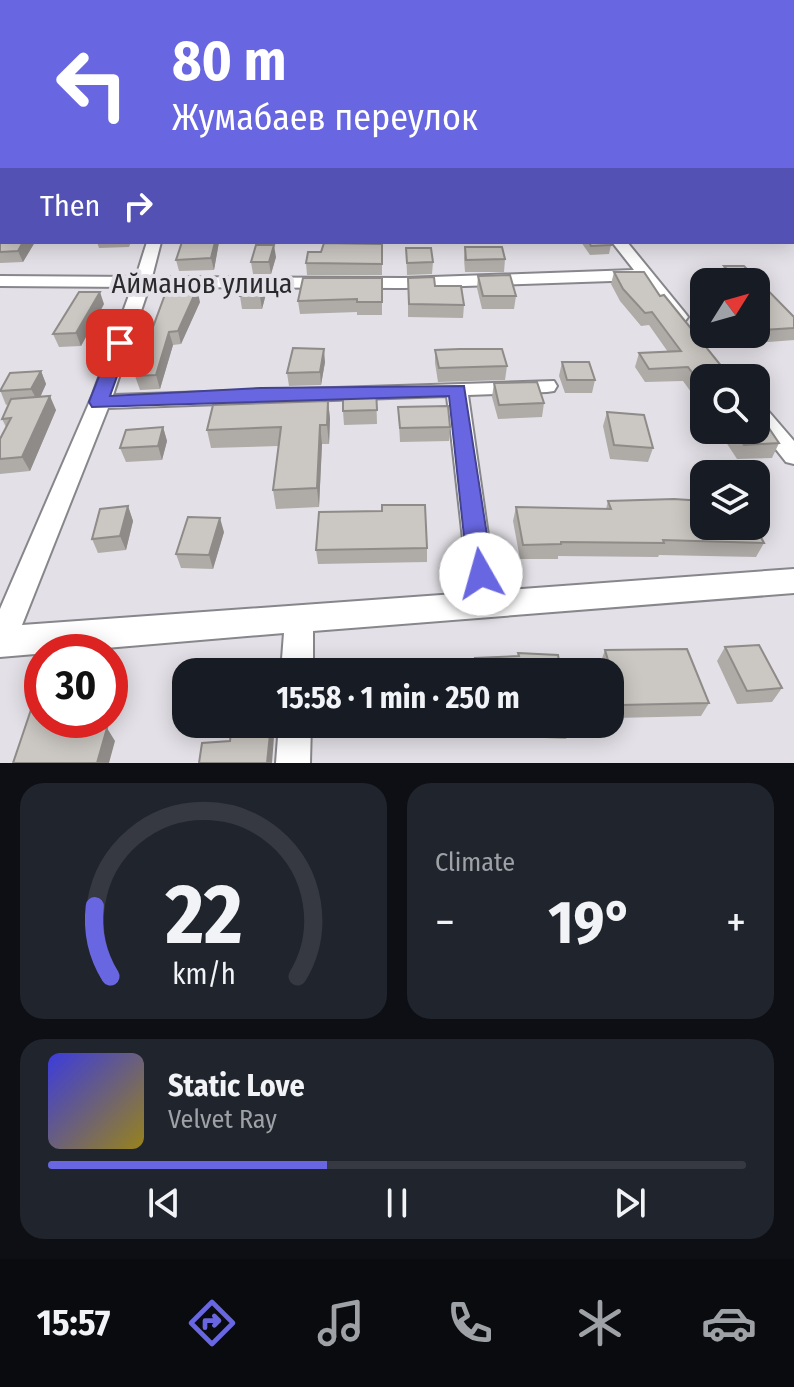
<!DOCTYPE html>
<meta charset="utf-8">
<style>
:root{--surface:#171b24;--page:#20242c;--text:#f1f3f6;--muted:#9ea1a6;--line:#363941;--accent:#6867e1}
body{margin:0;font-family:"Fira Sans Condensed",sans-serif;background:var(--page);color:var(--text);height:100vh;display:flex;flex-direction:column;font-size:30px;white-space:nowrap}
*{box-sizing:border-box;margin:0}
p{font-size:26px;color:var(--muted)}
.icon{flex:none;width:44px;height:44px;fill:none;stroke:currentColor;stroke-width:2;stroke-linecap:round;stroke-linejoin:round}
.map{position:relative;height:763px;overflow:hidden}
.drawer{display:flex;flex-direction:column;gap:20px;padding:20px;background:#0d0f14;flex:1}
.drawer>*{flex:none}
.banner{position:absolute;left:0px;top:0px;width:794px;height:244px;box-shadow:0 4px 20px #0003;background:#6867e1;color:#fff;overflow:hidden}
.needle{width:52px;rotate:53deg}
.tools{position:absolute;left:690px;top:268px;display:grid;gap:16px}
.tools a{display:grid;place-items:center;width:80px;height:80px;border-radius:16px;background:var(--surface);box-shadow:0 4px 20px #0003;font-size:40px}
.speed{position:absolute;left:24px;top:634px;display:flex;gap:16px;font-size:40px;font-weight:700;text-align:center}
.speed>*{display:grid;place-content:center;width:104px;height:104px;border-radius:50%;background:var(--surface);box-shadow:0 4px 20px #0003;line-height:1}
.speed .limit{border:12px solid #d22;background:#fff;color:#111}
.pin{position:absolute;display:grid;place-items:center;width:68px;height:68px;color:#fff;margin:-34px;border-radius:16px;box-shadow:0 4px 12px #0006}
.me{position:absolute;width:88px;margin:-44px;rotate:353deg;stroke-linejoin:round;filter:drop-shadow(0 0 6px #0008)}
.turn{display:flex;align-items:center;gap:28px;height:168px;padding:0 40px;font-size:36px}
.turn .icon{width:104px;height:104px;stroke-width:2.5}
.turn b{display:block;font-size:56px;line-height:68px}
.then{display:flex;align-items:center;height:76px;padding:0 40px;background:#0003;gap:16px;font-size:30px}
.big{font-size:60px;font-weight:700;line-height:1.1}
.drawer .tile{flex:1;display:flex;flex-direction:column;justify-content:center;gap:12px;min-width:0;padding:0 28px;border-radius:24px;background:var(--page)}
.drawer .dial{align-items:center;gap:0}
.dial svg{height:208px;overflow:visible;fill:none;stroke:var(--line);stroke-width:7;stroke-linecap:round;text-anchor:middle}
.dial text{fill:var(--text);stroke:none}
.song{display:flex;align-items:center;gap:24px}
.cover{width:96px;height:96px;border-radius:12px;background:linear-gradient(135deg,hsl(240 70% 55%),hsl(50 70% 35%))}
.played{height:8px;border-radius:4px;background:linear-gradient(90deg,var(--accent) 40%,var(--line) 40%)}
.keys{display:flex;justify-content:space-around;direction:ltr}
.heat{display:flex;justify-content:space-between;align-items:center;font-size:44px;direction:ltr}
.drawer .tiles{flex:1;display:grid;gap:20px;grid-template-columns:1fr 1fr}
.tile:last-child{grid-column:span 2}
.trip{position:absolute;left:172px;top:658px;width:452px;height:80px;border-radius:24px;background:var(--surface);box-shadow:0 4px 20px #0003;font-weight:700;line-height:80px;text-align:center}
.tab-bar{display:flex;height:128px;justify-content:space-around;align-items:center;background:#090b0e;color:var(--muted)}
.tab-bar .icon{width:56px;height:56px}
.tab-bar .current{color:var(--accent)}
.tab-bar b{font-size:36px;color:var(--text)}
.map>svg:first-child{display:block}
.lines{fill:none;stroke-linecap:round;stroke-linejoin:round}
.street-casing{stroke:#87868b;stroke-width:4}
.secondary-casing{stroke:#87868b;stroke-width:4}
.street{fill:#fff;fill-rule:evenodd}
.secondary{fill:#f5eccd;fill-rule:evenodd}
.wall{fill:#afaba7}
.shaded-wall{fill:#8e8b88}
.building{fill:#cbc7c2;stroke:#8e8b88;stroke-width:2}
.route{fill:#6867e1;stroke:#444392;stroke-width:2}
.labels{text-anchor:middle;dominant-baseline:central;stroke-width:8;stroke-linejoin:round;paint-order:stroke}
.street-label{font-size:28px;fill:#2a292b;stroke:#e3e1e7}
</style>
<div class="map">
<svg width="794" height="763" viewBox="0 0 794 763">
<rect width="100%" height="100%" fill="#e3e1e7"/>
<g class="lines">
<defs>
<path id="street" d="M2,106V113L0,114V107Z
M792,203H794V211H792Z
M147,242H161L152,277L404,278L634,270L612,242H627L685,313L688,317L685,321H673L641,280L404,288L149,287L113,395L554,381L557,386L554,391L547,392L468,395L496,591L794,569V593L313,631V672H281L284,633L0,657V609L93,394L132,287L0,286V276L136,277ZM447,396L469,593L22,625L108,408Z
M756,403L763,405L794,441V464L786,462L756,424Z
M279,724H311L310,763H276Z"/>
<path id="secondary" d="M792,131H794V140H792Z"/>
</defs>
<use href="#street" class="street-casing"/>
<use href="#secondary" class="secondary-casing"/>
<use href="#street" class="street"/>
<use href="#secondary" class="secondary"/>
</g>
<path class="wall" d="M792,165H794V201H792Z
M0,239L2,242H35L23,262L0,263Z
M97,242H131L129,247L99,248Z
M182,242H219L214,270L179,271L176,260Z
M581,242H610L611,245L609,254L590,255Z
M382,244V275H307L306,263L321,252Z
M465,247L505,259L504,272H465L464,259Z
M406,248L433,262L432,274L407,275Z
M276,257L271,274H253L251,262Z
M724,266H744L794,317V340L754,343L747,334H756V282H722L719,279Z
M614,272H644L704,378V410L683,381L645,382L635,367L639,353L668,352L649,325L641,326L620,301L611,284Z
M478,276L516,296L514,309H482L477,288Z
M265,278L267,290L262,309H242L240,296Z
M382,278V315H357V312L300,314L298,301Z
M408,278L435,286L464,305L463,318L408,317Z
M167,289L200,302L181,344L173,345L160,389L140,390L135,376Z
M104,304L81,346L59,347L53,334Z
M435,350L507,366L505,380L438,382L435,363Z
M325,362L321,385L289,386L287,373Z
M562,362L595,380L592,393H565L559,376Z
M41,371L46,384L40,397L56,410L30,471L0,474V439L6,427L2,419L9,404L6,405L0,390Z
M494,383L544,403L542,417L498,419L492,397Z
M376,388L377,424L344,425L343,411Z
M328,401L330,419L329,444H322L319,507L276,509L273,490L279,446L211,448L207,430Z
M398,407L450,427L449,441L400,442Z
M607,412L653,448L648,462L610,459L603,426Z
M163,427L167,441L162,460L126,462L120,448Z
M718,430H756L779,443L772,458L737,459Z
M608,501L764,543L756,557L659,555L658,557L558,556V559H520L513,521L516,507L606,509Z
M128,506L133,521L126,550L98,553L92,539Z
M224,532L213,569L181,568L176,554Z
M427,548V562L318,564L316,550Z
M725,647L782,688L772,702L737,704L717,661Z
M605,650L709,703L701,716L615,718L610,701V672H602L600,664Z
M518,653L561,672H473L475,658L518,656Z
M334,724H373V726L334,728Z
M481,724H570L571,726L566,739L523,737L522,726L482,729Z"/>
<path class="shaded-wall" d="M23,242H35L23,262L18,251Z
M215,242H219L214,270L211,258Z
M274,245L276,257L271,274L269,262Z
M265,278L267,290L262,309L260,296Z
M197,289L200,302L181,344L178,331Z
M100,292L104,304L81,346L76,333Z
M169,332L173,345L160,389L156,375Z
M324,349L325,362L321,385L320,372Z
M41,371L46,384L38,402L31,389Z
M50,396L56,410L30,471L22,457Z
M328,401L330,419L329,444L327,425Z
M320,425L322,444L319,507L317,488Z
M163,427L167,441L162,460L158,446Z
M128,506L133,521L126,550L120,536Z
M220,518L224,532L213,569L209,555Z
M86,720H99L92,742L83,730Z
M271,724H275L272,763H267Z
M107,728L115,741L109,763H97Z"/>
<path class="building" d="M792,108L794,109V122H792Z
M2,124V143L0,146V126Z
M792,172H794V189L792,188Z
M2,236V242H23L18,251L0,252V239Z
M182,242H215L211,258L176,260Z
M589,242H610L611,245L591,246Z
M324,243L382,244V264L306,263L308,252H321Z
M256,245H274L269,262H251Z
M465,247H502L505,259L466,260Z
M406,248H431L433,262L407,263Z
M724,266H744L794,317V328L760,330L756,325V282H738Z
M614,272H644L660,296L664,295L731,378H704V389L688,367L649,369L639,353L681,351L652,312L645,313L623,289Z
M510,275L516,296H483L478,276Z
M434,277L435,286H461L464,305L409,304L408,278Z
M246,278H265L260,296H240Z
M303,278H382V302H357V299L298,301Z
M167,289H197L178,331L169,332L156,375L135,376Z
M79,292H100L76,333L53,334Z
M293,348L324,349L320,372L287,373Z
M460,349H502L507,366L439,368L435,350Z
M562,362H589L595,380H567Z
M41,371L31,389L0,391L10,373Z
M537,382L544,403L499,405L494,383Z
M376,388L377,410L343,411V389Z
M50,396L22,457L0,459V439L11,418L2,419L11,399Z
M328,401L327,425H320L317,488L273,490L281,427L207,430L213,405Z
M448,406L450,427L400,428L398,407Z
M756,409L779,443L744,445L734,430H756Z
M607,412L644,415L653,448L614,445Z
M163,427L158,446L120,448L126,430Z
M674,499L704,501V526H755L764,543L663,540L664,543L561,542V544L523,545L516,507L611,509L608,501Z
M382,505H425L427,548L316,550L319,512L382,511Z
M128,506L120,536L92,539L100,509Z
M188,517L220,518L209,555L176,554Z
M759,645L782,688L747,691L725,647Z
M687,649L709,703L621,705L605,650Z
M518,653L558,655L561,672H478L475,658L519,656Z
M450,660L451,672H334V667Z
M276,666V672H238L239,669Z
M41,680L42,720H86L83,730L107,728L97,763H13Z
M232,724H271L267,763H199L202,743L230,741Z
M527,724H570L571,726L527,725Z"/>
<linearGradient id="sky" x2="0" y2="1"><stop stop-color="#8abbe6"/><stop offset="0.48" stop-color="#f2f2f4"/><stop offset="1" stop-color="#f2f2f4" stop-opacity="0"/></linearGradient>
<rect width="794" height="207" fill="url(#sky)"/>
<path class="route" d="M120,338L129,343L110,396L261,388L464,386L493,574L489,581L481,584L472,581L468,574L449,396L92,407L89,402L112,343Z"/>
<g class="labels">
<g class="street-label">
<text x="202" y="283">Айманов улица</text>
</g>
</g>
</svg>
<div class="tools">
<a><svg class="needle" viewBox="-14 -14 28 28"><path d="M0-13l5 13h-10z" fill="#e53935"/><path d="M0 13l5-13h-10z" fill="#9ea1a6"/></svg></a>
<a><svg class="icon" aria-label="search" viewBox="0 0 24 24"><circle cx="10" cy="10" r="6"/><path d="M15 15l6 6"/></svg></a>
<a><svg class="icon" aria-label="layers" viewBox="0 0 24 24"><path d="M12 4l9 5-9 5-9-5zM3 14l9 5 9-5"/></svg></a>
</div>
<div class="speed"><div class="limit">30</div></div>
<div class="pin" style="left:120px;top:343px;background:#d93025"><svg class="icon" aria-label="arrive" viewBox="0 0 24 24"><path d="M6 21V4h12l-3 4 3 4H6"/></svg></div>
<svg class="me" style="left:481px;top:574px" viewBox="-20 -20 40 40"><circle r="19" fill="#fff"/><path d="M0-13L10 11 0 6-10 11z" fill="#6867e1"/></svg>
<div class="trip">15:58 · 1 min · 250 m</div>
<div class="banner">
<div class="turn"><svg class="icon" aria-label="left" viewBox="0 0 24 24"><path d="M17 20v-9H6M10 6l-5 5 5 5"/></svg><div><b>80 m</b>Жумабаев переулок</div></div>
<div class="then">Then<svg class="icon" aria-label="right" viewBox="0 0 24 24"><path d="M7 20v-9h11M14 6l5 5-5 5"/></svg></div>
</div>
</div>
<section class="drawer">
<div class="tiles">
<div class="tile dial"><svg viewBox="0 0 100 80">
<path d="M14 69A42 42 0 1 1 86 69"/>
<path d="M14 69A42 42 0 0 1 8 42" stroke="#6867e1"/>
<text x="50" y="56" font-size="32" font-weight="700">22</text>
<text x="50" y="72" font-size="11">km/h</text>
</svg></div>
<div class="tile"><p>Climate</p>
<div class="heat"><a>−</a><b class="big">19°</b><a>+</a></div>
</div>
<div class="tile">
<div class="song"><i class="cover"></i><div><b>Static Love</b><p>Velvet Ray</p></div></div>
<div class="played"></div>
<div class="keys"><svg class="icon" aria-label="previous" viewBox="0 0 24 24"><path d="M18 5L8 12l10 7zM5 5v14"/></svg><svg class="icon" aria-label="pause" viewBox="0 0 24 24"><path d="M8 5v14M16 5v14"/></svg><svg class="icon" aria-label="next" viewBox="0 0 24 24"><path d="M6 5l10 7-10 7zM19 5v14"/></svg></div>
</div>
</div>
</section>
<nav class="tab-bar">
<b>15:57</b>
<svg class="icon current" aria-label="directions" viewBox="0 0 24 24"><path d="M12 3l9 9-9 9-9-9zM9 14v-3h6M13 9l2 2-2 2"/></svg>
<svg class="icon" aria-label="music" viewBox="0 0 24 24"><path d="M9 18V5l10-2v13"/><circle cx="6" cy="18" r="3"/><circle cx="16" cy="16" r="3"/></svg>
<svg class="icon" aria-label="phone" viewBox="0 0 24 24"><path d="M5 4h4l2 5-3 2q2 4 5 5l2-3 5 2v4C11 20 4 13 5 4z"/></svg>
<svg class="icon" aria-label="climate" viewBox="0 0 24 24"><path d="M12 3v18M4 7l16 10M4 17L20 7"/></svg>
<svg class="icon" aria-label="car" viewBox="0 0 24 24"><path d="M5 17H2v-5l4-1 3-4h7l3 4 3 1v5h-3M9 17h6M6 11h13"/><circle cx="7" cy="17" r="2"/><circle cx="17" cy="17" r="2"/></svg>
</nav>
